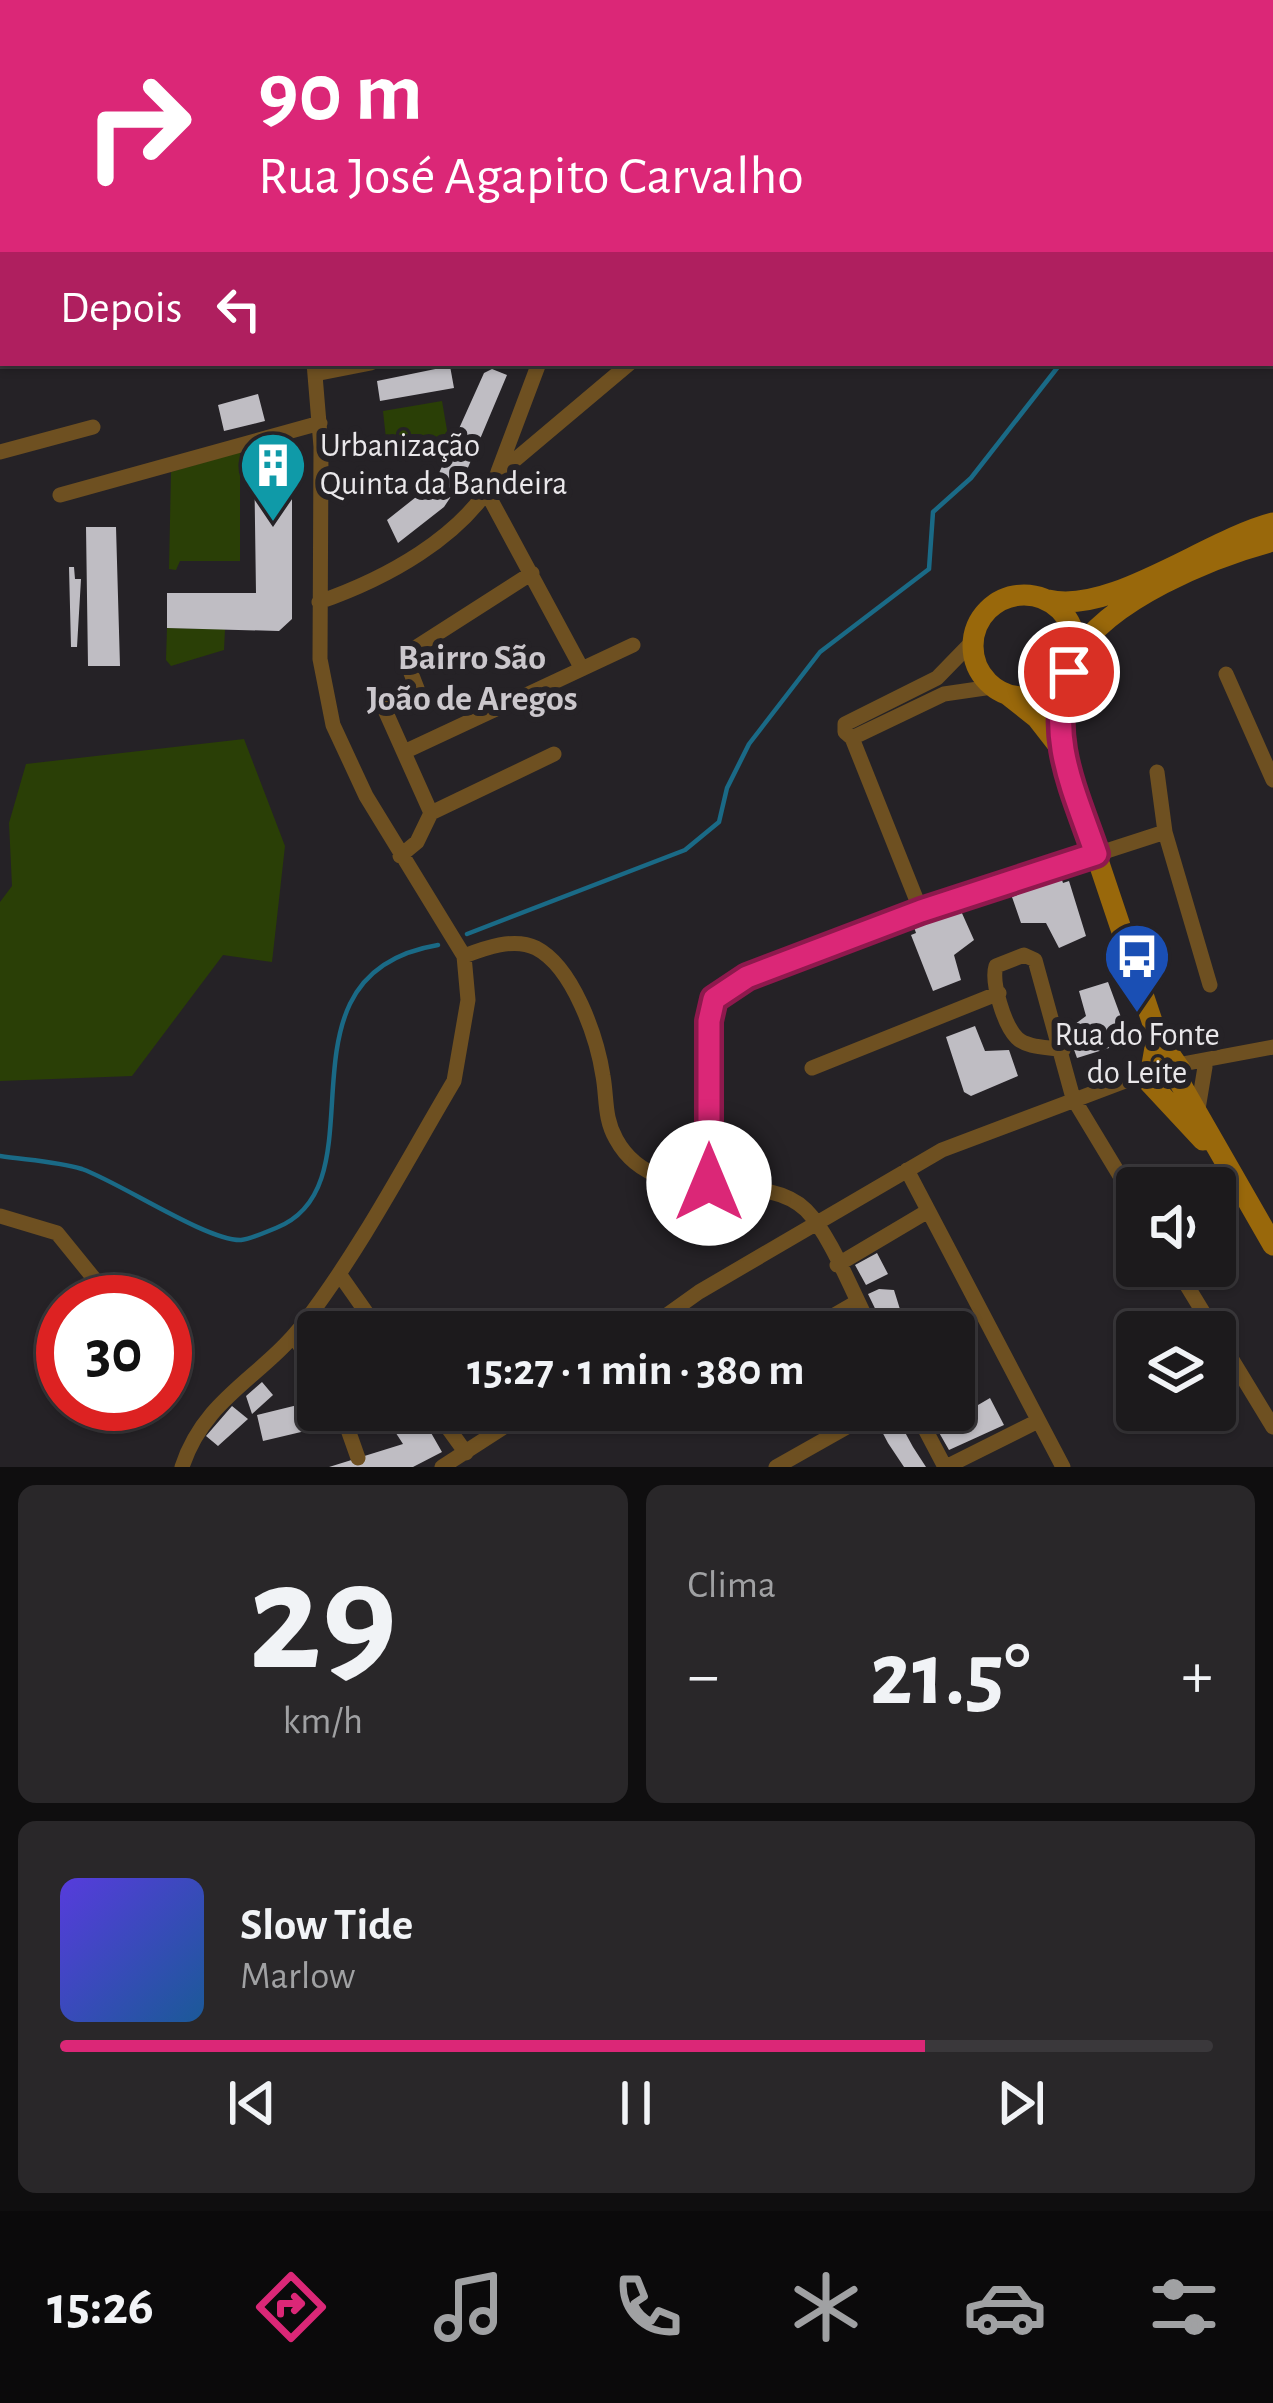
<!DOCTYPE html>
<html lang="pt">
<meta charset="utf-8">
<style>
:root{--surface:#1c1a1c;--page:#292729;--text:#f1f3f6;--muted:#a0a1a3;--line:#3a383b;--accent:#db2777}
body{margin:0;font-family:"Alegreya Sans",sans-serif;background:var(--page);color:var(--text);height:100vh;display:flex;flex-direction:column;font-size:45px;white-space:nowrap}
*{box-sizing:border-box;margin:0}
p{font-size:39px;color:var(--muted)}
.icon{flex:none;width:66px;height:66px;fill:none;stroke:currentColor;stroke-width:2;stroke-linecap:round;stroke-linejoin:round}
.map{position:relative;height:1467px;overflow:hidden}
.details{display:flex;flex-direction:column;gap:18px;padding:18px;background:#0f0e0f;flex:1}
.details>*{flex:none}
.top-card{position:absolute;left:0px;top:0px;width:1275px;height:366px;box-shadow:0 3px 9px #0004,0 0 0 3px var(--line);background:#db2777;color:#fff;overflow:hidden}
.tools{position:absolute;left:1116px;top:1167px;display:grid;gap:24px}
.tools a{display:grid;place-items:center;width:120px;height:120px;border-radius:12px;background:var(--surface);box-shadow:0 3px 9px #0004,0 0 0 3px var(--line);font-size:60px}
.speed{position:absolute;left:36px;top:1275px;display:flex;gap:24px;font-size:60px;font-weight:700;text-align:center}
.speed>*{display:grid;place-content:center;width:156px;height:156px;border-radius:50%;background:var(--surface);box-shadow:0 3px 9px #0004,0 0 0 3px var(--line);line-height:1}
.speed .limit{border:18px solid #d22;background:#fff;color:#111}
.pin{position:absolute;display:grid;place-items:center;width:102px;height:102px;color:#fff;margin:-51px;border:6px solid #fff;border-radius:50%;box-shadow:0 3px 12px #0007}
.me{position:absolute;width:132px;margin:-66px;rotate:0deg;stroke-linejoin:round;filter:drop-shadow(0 0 9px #0008)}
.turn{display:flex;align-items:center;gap:42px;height:252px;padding:0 60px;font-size:54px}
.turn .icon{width:156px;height:156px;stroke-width:2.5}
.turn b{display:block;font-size:84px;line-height:102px}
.then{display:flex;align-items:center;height:114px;padding:0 60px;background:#0003;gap:24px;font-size:45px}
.big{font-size:90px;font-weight:700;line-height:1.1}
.details .card{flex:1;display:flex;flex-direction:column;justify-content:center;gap:18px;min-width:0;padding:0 42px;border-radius:18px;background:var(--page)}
.details .dial{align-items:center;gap:0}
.dial b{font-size:156px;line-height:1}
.song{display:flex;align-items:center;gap:36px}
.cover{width:144px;height:144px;border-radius:18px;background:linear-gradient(135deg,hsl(250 70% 55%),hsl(210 70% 35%))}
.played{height:12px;border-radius:6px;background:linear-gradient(90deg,var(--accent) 75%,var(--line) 75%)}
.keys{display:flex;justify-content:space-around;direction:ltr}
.heat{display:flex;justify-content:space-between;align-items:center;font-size:66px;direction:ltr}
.details .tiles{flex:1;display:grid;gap:18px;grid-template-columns:1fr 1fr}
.card:last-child{grid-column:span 2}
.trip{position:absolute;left:297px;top:1311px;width:678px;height:120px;border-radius:12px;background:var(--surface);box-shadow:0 3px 9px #0004,0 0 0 3px var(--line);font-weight:700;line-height:120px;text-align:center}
.menu{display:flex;height:192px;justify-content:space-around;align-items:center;background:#0b0a0b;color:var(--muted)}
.menu .icon{width:84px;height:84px}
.menu .active{color:var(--accent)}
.menu b{font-size:54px;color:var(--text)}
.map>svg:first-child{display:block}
.green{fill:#2a3f06}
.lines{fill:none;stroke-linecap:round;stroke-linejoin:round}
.stream{stroke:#1a6a86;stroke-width:4.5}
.building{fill:#bfbdc3}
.street{stroke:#6e5021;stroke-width:15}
.secondary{stroke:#99680b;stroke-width:21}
.route-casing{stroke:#8e194d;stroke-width:30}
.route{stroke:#db2777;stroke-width:21}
.labels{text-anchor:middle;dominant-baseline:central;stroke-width:12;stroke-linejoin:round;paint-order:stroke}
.poi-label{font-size:33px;fill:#e9e7ea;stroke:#252226;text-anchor:start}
.neighbourhood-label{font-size:36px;font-weight:bold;fill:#cbc7cc;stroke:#252226}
</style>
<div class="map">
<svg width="1273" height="1467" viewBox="0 0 1273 1467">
<rect width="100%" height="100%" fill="#252226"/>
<path class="green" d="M442,401L448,436L387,448L383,411Z
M240,452V561H180L176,570L169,569L171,472Z
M167,628L225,629L224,650L171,666L166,660Z
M244,739L285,846L272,962L223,955L132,1076L0,1081V902L12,886L9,823L26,764Z"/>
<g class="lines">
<path class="stream" d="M1272,299H1273
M467,934L685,850L719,822L727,788L749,744L820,652L929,569L933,512L971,478L1061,363
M0,1156C26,1160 56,1161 82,1169C121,1183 207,1241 241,1240C251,1239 266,1232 276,1228C388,1184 263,974 438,945"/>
</g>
<path class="building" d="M450,366L454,388L380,401L377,381Z
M492,369L507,375L464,477L444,507L398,543L387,520L435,482L484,373Z
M258,394L265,421L224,431L218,405Z
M254,453L292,456V619L279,631L167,628V593H256Z
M86,527H116L120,666H88Z
M69,567H74L75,579H81L77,647H71Z
M1061,877L1063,883L1069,881L1086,936L1059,948L1046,923H1021L1012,897Z
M961,911L974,940L954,955L961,980L933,991L911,935L916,933L914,927Z
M1108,982L1128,1036L1125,1043L1077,1058L1067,1030L1086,1016L1079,991Z
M975,1026L985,1051L1009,1050L1018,1076L971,1096L964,1092L946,1037Z
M877,1253L888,1274L866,1285L855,1265Z
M879,1289L894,1290L903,1319L885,1329L868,1294Z
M350,1312L366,1332H334L346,1314Z
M262,1382L273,1395L252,1414L246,1396Z
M990,1398L1004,1425L949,1450L937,1429Z
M318,1400V1410H330L335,1424L263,1441L257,1415Z
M232,1406L248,1419L218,1446L206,1436Z
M381,1410H418L442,1452L413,1467H329L403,1444Z
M453,1410H495L498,1414L469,1433Z
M895,1414L913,1447L926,1467H904L888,1443L878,1424Z"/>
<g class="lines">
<path class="street" d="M548,0L549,3
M752,0L754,3
M358,3V0
M667,3L671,0
M0,84L3,88
M0,156L3,153
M315,374L371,363
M0,452L93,427
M498,472L539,363
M487,493L582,669
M60,495L320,423
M319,602C385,579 462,538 497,475L630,363
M973,641L937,678L845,724V732L852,738L944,694L992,687
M1226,674L1273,780
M852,738L921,911
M404,752L633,645
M1157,772L1165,832L1210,985
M431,813L554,754
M400,856L417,842L431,813L384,708L418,691L404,655L532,573
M464,956C485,948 514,937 536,948C573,967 597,1037 603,1076C607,1098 604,1118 616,1139C656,1213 760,1165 806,1210C831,1235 855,1299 873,1332
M1063,1050C1050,1047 1027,1048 1017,1038C1004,1025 991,982 996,966L1024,955L1035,960L1073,1098L1137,1204
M1177,1065L1273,1047
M812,1068L999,993
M1198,1109L1205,1067
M907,1170L1063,1467
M709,1183V1021L714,999L747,977L921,911L1165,832
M0,1216L57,1233L96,1281
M837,1265L928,1211
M1175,1266L1273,1427
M340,1275L380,1332
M643,1332L699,1292L942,1150L1149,1072
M805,1332L857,1302
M294,1337L318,1372
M341,1410L358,1458
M435,1410L466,1453
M915,1410L945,1467
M676,1417L682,1410
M182,1467C205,1397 262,1378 304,1323C362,1247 406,1162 454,1081L468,1000L464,956L366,796L333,725L320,659L321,447L314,363
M442,1467L530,1410
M776,1467L877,1410
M946,1467L1038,1421"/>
<path class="secondary" d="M973 646a51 51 0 1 1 102 0a51 51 0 1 1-102 0Z
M1048,600C1111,615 1207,540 1273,523
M1075,656C1107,600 1212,557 1273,541
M1069,672L1058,711L1060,747L1157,1036L1180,1069V1083
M1008,695L1037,718L1058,745
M1157,1036L1149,1082L1203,1140
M1180,1083L1273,1245"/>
</g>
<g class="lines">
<defs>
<path id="route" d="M709,1183V1021L714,999L747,977L921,911L1096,854C1075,792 1046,737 1069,672"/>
</defs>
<use href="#route" class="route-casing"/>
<use href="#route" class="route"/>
</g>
<defs>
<symbol id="building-pin" viewBox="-11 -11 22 30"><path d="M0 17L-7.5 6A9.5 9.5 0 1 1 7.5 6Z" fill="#0f9aa8" stroke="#252226"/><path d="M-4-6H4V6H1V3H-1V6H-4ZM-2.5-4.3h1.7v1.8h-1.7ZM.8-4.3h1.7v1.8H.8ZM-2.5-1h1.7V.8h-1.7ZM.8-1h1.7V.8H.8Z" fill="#fff"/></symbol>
<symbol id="bus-pin" viewBox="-11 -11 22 30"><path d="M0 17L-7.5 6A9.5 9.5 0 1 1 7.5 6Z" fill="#1a4fb4" stroke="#252226"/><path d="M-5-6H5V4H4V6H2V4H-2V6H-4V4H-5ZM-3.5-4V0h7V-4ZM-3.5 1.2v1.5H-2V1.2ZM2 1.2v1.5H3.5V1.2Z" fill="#fff"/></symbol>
</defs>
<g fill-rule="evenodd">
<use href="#building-pin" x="235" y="427" width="76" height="104"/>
<use href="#bus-pin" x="1099" y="918" width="76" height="104"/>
</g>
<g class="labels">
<g class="poi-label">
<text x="320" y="446">Urbanização<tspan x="320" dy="38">Quinta da Bandeira</tspan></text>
<text x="1137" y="1035" text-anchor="middle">Rua do Fonte<tspan x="1137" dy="38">do Leite</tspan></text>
</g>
<g class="neighbourhood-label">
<text x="472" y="658">Bairro São<tspan x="472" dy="41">João de Aregos</tspan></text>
</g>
</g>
</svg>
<div class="tools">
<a><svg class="icon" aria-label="sound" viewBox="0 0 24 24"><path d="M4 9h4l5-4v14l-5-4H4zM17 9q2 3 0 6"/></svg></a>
<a><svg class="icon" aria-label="layers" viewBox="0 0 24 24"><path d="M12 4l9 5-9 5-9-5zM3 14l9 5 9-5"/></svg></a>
</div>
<div class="speed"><div class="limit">30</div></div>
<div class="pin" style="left:1069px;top:672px;background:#d93025"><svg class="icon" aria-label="arrive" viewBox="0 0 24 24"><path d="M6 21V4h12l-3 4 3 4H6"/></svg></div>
<svg class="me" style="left:709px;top:1183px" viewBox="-20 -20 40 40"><circle r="19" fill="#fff"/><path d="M0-13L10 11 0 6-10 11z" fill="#db2777"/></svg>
<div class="trip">15:27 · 1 min · 380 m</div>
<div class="top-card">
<div class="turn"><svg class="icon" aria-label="right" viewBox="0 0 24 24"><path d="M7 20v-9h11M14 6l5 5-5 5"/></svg><div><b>90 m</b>Rua José Agapito Carvalho</div></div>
<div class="then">Depois<svg class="icon" aria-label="left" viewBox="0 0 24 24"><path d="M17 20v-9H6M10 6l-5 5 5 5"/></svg></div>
</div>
</div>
<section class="details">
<div class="tiles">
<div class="card dial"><b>29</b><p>km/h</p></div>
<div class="card"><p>Clima</p>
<div class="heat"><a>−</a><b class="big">21.5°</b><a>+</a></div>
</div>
<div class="card">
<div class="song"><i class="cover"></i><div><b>Slow Tide</b><p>Marlow</p></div></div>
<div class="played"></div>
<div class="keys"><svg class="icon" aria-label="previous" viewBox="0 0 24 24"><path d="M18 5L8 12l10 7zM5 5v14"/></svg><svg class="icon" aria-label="pause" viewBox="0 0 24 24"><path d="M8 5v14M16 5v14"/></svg><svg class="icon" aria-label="next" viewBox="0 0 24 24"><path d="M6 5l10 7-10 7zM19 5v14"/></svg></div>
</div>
</div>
</section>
<nav class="menu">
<b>15:26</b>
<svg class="icon active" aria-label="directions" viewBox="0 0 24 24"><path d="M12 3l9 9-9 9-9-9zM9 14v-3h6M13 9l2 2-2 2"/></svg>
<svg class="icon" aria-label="music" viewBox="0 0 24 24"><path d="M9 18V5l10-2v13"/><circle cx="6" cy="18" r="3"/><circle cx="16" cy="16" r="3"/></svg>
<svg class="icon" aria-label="phone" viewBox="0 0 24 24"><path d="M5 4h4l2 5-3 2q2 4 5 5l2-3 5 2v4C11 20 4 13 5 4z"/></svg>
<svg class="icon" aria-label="climate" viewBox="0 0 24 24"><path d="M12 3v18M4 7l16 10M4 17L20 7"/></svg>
<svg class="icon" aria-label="car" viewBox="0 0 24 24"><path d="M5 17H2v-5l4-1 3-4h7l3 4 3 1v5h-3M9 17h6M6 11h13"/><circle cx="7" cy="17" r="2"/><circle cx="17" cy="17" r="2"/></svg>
<svg class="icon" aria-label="filters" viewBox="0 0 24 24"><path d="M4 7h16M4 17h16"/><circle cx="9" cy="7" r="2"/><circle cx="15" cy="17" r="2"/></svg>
</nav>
